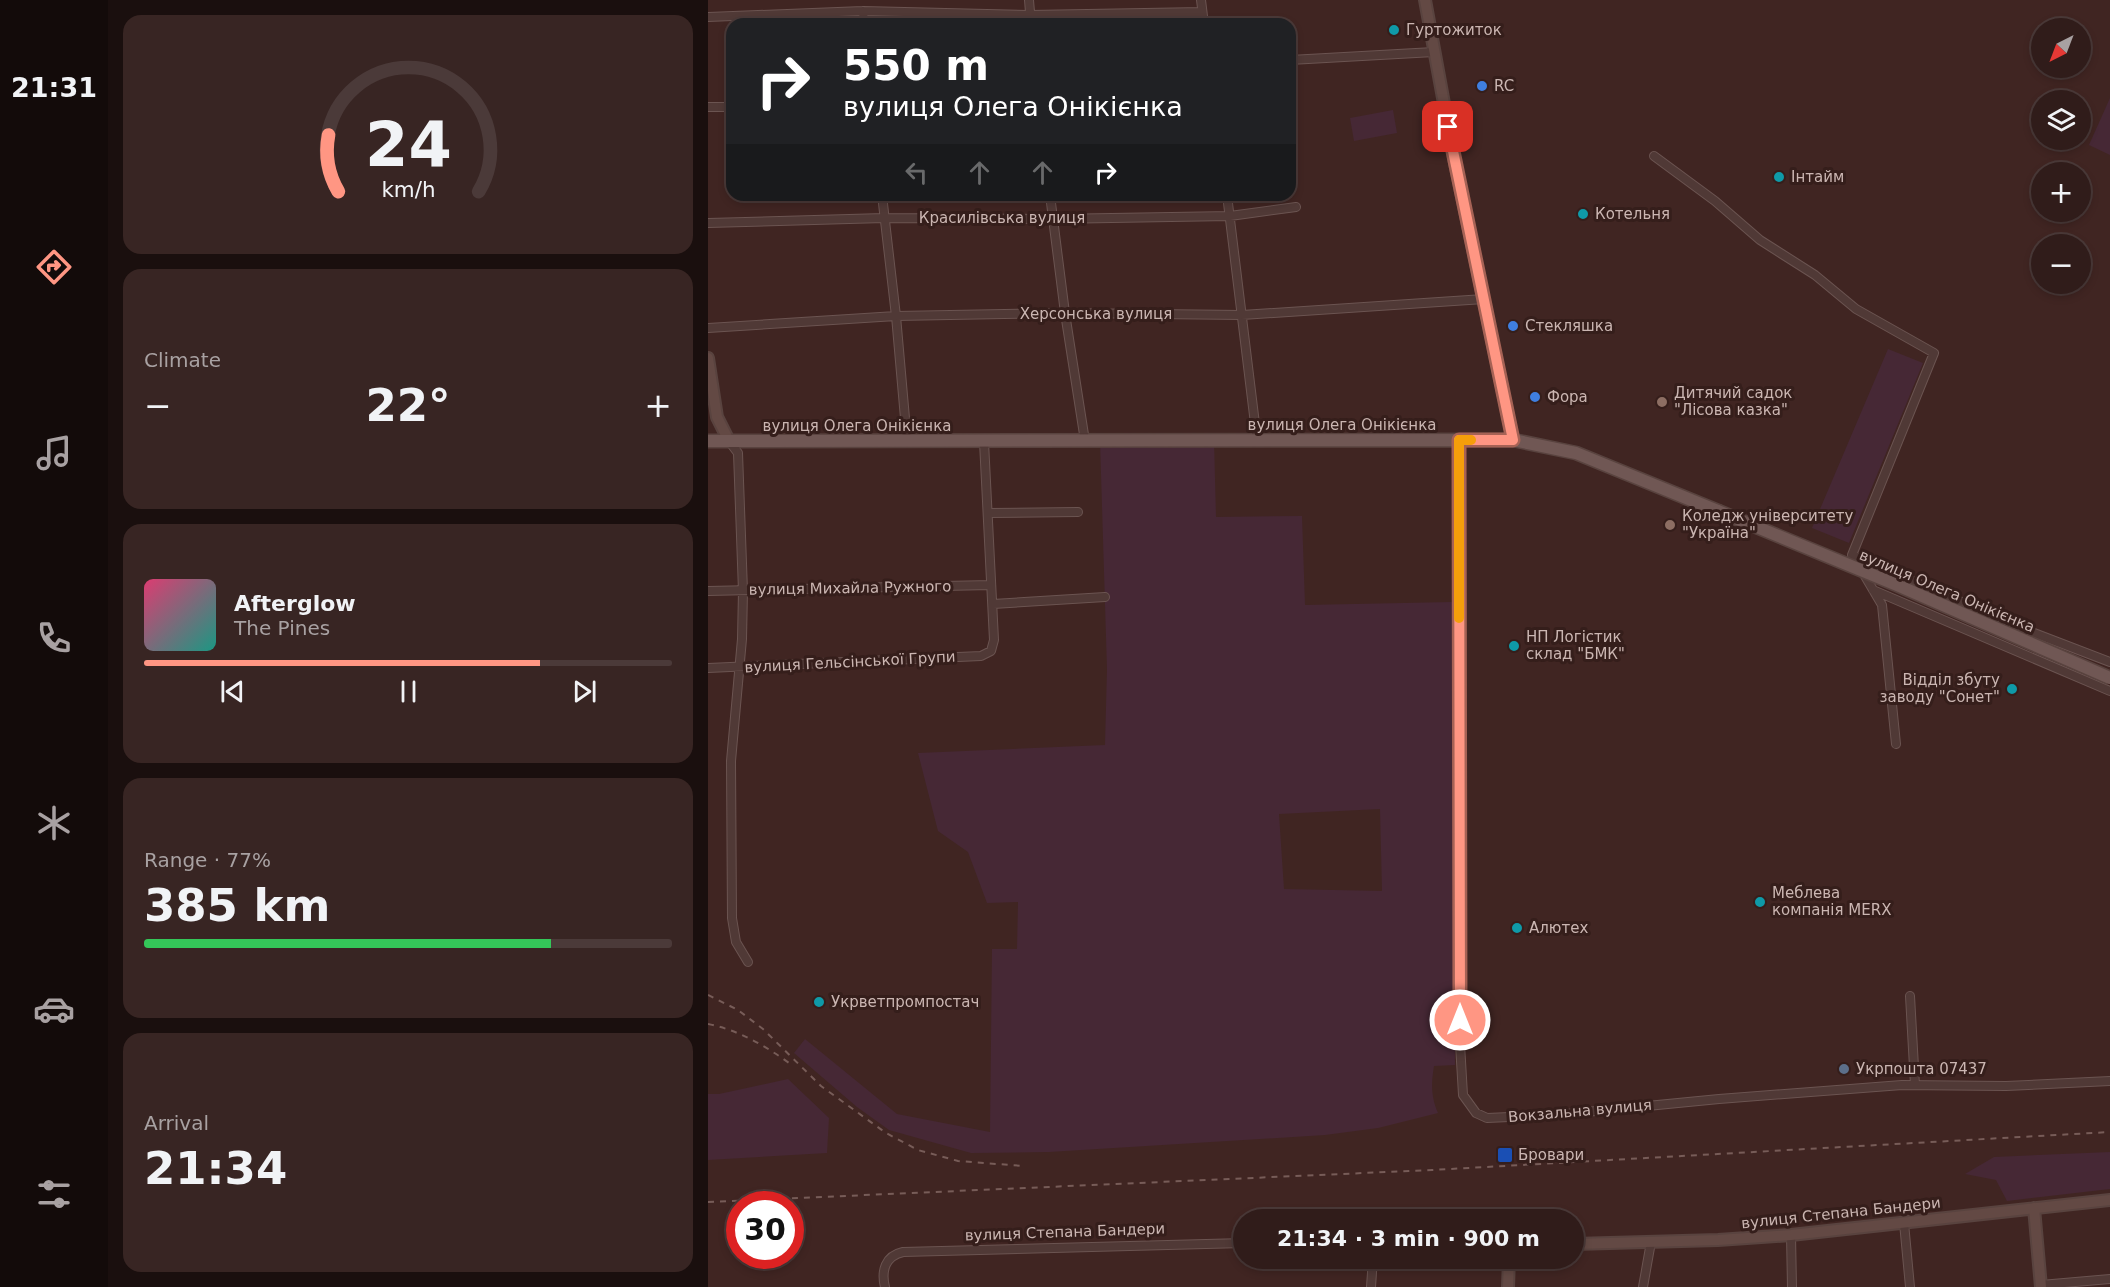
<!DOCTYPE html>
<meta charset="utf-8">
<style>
:root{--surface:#301c1a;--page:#382523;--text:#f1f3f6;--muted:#a8a1a2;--line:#4b3a39;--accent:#ff9683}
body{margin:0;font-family:"DejaVu Sans",sans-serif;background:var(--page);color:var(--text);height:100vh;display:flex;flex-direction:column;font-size:22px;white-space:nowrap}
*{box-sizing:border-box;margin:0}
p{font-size:20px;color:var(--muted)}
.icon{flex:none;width:33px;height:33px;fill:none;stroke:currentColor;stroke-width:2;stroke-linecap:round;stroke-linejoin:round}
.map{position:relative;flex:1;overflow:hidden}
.details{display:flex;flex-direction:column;gap:15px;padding:15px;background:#1a0f0e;width:600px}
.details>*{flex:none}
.top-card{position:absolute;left:18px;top:18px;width:570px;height:183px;border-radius:18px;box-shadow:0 3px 9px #0003,0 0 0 2px var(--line);background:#202124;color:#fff;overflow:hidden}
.needle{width:39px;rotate:222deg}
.tools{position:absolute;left:1323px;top:18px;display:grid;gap:12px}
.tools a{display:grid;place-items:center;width:60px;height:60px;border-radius:50%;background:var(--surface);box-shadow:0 3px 9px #0003,0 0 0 2px var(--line);font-size:30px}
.speed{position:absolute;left:18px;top:1191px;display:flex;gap:12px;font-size:30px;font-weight:700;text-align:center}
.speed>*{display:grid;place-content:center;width:78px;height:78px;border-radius:50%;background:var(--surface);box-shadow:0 3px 9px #0003,0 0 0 2px var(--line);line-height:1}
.speed .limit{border:9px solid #d22;background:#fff;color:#111}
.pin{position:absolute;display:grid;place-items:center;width:51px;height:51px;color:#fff;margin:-26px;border-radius:12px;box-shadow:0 3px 9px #0006}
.me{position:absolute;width:66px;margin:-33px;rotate:0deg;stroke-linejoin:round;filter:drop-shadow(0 0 4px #0008)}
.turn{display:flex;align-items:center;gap:21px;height:126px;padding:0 18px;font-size:27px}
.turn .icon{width:78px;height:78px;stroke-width:2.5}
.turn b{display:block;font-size:42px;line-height:51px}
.lanes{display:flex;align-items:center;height:57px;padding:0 18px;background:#0003;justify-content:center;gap:30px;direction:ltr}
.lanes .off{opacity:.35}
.big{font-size:45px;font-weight:600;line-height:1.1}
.details .tile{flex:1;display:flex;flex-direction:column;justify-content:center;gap:9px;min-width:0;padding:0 21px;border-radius:18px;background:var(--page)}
.details .dial{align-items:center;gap:0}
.dial svg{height:156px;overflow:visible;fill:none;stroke:var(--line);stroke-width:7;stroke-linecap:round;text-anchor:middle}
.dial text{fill:var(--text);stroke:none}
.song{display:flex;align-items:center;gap:18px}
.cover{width:72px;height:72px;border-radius:9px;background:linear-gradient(135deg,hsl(340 70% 55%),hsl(170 70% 35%))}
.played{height:6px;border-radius:3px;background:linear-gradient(90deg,var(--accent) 75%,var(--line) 75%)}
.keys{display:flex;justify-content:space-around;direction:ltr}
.heat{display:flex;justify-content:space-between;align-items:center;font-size:33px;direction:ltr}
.charge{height:9px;border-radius:4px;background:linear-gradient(90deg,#34c759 77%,var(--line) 0)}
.trip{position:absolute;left:525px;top:1209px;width:351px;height:60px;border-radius:30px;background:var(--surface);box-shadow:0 3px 9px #0003,0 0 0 2px var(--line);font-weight:600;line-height:60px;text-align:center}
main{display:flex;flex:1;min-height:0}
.tabs{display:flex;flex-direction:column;width:108px;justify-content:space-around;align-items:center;background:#130b0a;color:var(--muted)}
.tabs .icon{width:42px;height:42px}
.tabs .selected{color:var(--accent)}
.tabs b{font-size:27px;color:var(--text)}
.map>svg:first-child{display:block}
.green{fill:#462835;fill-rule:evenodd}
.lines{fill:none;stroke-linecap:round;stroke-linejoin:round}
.street-casing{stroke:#6b5451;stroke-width:10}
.secondary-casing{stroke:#59433f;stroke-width:14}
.primary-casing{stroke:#59433f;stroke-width:15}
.street{stroke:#503936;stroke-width:8}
.secondary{stroke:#634944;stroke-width:10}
.primary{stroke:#705754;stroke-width:12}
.rail{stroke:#775c58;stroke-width:2;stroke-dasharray:6 6;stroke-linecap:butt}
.primary-bridge-casing{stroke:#59433f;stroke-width:15;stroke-linecap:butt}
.primary-bridge{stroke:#705754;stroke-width:12}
.route-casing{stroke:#a66255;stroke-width:15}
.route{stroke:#ff9683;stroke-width:10}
.slow{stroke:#f59e0b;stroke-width:10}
.culture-dot{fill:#0f9aa8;stroke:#351e1b;stroke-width:2}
.shop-dot{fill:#3f7fe0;stroke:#351e1b;stroke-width:2}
.education-dot{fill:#8d6e63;stroke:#351e1b;stroke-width:2}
.service-dot{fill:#5c6f8a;stroke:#351e1b;stroke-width:2}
.transit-dot{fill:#1a4fb4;stroke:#351e1b;stroke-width:2}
.labels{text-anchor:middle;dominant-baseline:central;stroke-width:6;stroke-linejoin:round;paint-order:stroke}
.poi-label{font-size:15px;fill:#cbb6b2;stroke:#351e1b;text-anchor:start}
.street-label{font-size:15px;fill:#cbb6b2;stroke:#351e1b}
</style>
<main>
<nav class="tabs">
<b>21:31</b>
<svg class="icon selected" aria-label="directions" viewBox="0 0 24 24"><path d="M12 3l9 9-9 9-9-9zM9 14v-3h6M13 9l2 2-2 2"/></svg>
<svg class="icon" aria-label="music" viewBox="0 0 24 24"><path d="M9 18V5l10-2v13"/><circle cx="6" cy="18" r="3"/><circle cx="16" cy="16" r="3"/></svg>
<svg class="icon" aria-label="phone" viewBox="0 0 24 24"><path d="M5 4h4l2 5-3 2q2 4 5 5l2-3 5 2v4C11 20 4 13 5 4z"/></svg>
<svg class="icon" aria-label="climate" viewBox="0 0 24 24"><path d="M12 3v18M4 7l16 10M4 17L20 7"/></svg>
<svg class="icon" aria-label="car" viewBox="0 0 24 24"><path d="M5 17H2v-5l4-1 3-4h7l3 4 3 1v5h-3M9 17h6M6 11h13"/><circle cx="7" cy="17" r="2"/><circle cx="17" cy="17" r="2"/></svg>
<svg class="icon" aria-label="filters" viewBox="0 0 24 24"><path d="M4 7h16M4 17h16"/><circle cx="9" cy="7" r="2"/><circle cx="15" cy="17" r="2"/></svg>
</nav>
<section class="details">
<div class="tile dial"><svg viewBox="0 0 100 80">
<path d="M14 69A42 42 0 1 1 86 69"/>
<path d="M14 69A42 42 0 0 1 9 40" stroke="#ff9683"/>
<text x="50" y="56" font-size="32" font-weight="700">24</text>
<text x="50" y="72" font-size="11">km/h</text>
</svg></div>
<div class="tile"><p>Climate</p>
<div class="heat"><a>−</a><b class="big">22°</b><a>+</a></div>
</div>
<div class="tile">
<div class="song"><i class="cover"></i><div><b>Afterglow</b><p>The Pines</p></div></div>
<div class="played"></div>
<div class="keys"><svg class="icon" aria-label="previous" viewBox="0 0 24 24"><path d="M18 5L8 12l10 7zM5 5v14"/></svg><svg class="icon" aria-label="pause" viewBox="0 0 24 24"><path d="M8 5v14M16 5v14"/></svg><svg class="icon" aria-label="next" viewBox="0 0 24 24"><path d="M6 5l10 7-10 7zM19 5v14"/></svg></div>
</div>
<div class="tile"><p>Range · 77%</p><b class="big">385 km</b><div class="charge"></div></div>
<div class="tile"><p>Arrival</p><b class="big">21:34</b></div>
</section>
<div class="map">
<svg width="1402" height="1287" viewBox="0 0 1402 1287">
<rect width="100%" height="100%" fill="#402522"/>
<path class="green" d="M1402,98V155L1381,145Z
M685,110L689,133L646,141L642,118Z
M1180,349L1215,363L1141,543L1104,528Z
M506,440L508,517L594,516L597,605L744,602L747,1065L726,1066C723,1084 723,1097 730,1113L670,1128L617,1135L341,1152L263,1153L181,1130L149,1107L86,1053L97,1039L189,1114L282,1132L284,949H309L310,902L279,903L260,852L230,831L210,753L397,745L399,669L392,441ZM672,809L674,891L576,889L571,814Z
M80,1079L121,1118L119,1153L0,1160V1094H11Z
M1402,1152V1189L1299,1201L1288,1180L1257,1174L1286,1157Z"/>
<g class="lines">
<defs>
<path id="street" d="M321,0L323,24
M493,0L496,24
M155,11L156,24
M0,17L155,11L322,15L494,12
M582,60L726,52
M0,107H24
M946,156L1007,201L1052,240L1107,275L1148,309L1226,353L1144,555
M174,195L188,316L199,441
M342,195L357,313L377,441
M519,195L549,440
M0,223L176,218L345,219L522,216L588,207
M0,328L188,316L357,313L534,315L776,299
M751,440L752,1044L755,1095L768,1113L779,1118L847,1115L1011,1099L1194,1085L1298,1086L1402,1081
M21,441L30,453L35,591L34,639L23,761L24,918L28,942L40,962
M280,513L370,512
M1144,555L1326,633L1402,662
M1154,571L1174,605L1188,744
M1165,590L1402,691
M0,591L283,585
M285,604L397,597
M0,668L273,656L283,651L286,640L276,442
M1202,996L1207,1085
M1196,1223L1202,1287
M1083,1235L1084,1287
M1333,1285L1402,1279
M177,1287C173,1271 177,1256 195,1252L536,1243
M663,1287L665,1258
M935,1287L943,1242"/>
<path id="secondary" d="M717,0L746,158L805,440
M0,358L9,417L21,441
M1326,1208L1333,1287
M866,1244L1010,1240L1083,1235L1402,1200
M800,1287L801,1258"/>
<path id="primary" d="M0,441L805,440L868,453L1010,511"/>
</defs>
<use href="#street" class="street-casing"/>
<use href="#secondary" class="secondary-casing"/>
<use href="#primary" class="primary-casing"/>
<use href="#street" class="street"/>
<use href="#secondary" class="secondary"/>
<use href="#primary" class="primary"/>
<path class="rail" d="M0,995L30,1010L55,1029L113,1086L178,1133L210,1150L250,1161L315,1166
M0,1024C30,1030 56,1045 81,1063
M0,1202L724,1170L1402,1132"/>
<defs>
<path id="primary-bridge" d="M1010,511L1189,585L1402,678"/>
</defs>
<use href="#primary-bridge" class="primary-bridge-casing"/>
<use href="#primary-bridge" class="primary-bridge"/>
</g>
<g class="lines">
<defs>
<path id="route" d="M740,127L805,440H751L752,1020"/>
</defs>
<use href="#route" class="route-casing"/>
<use href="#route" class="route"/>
<path class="slow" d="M751,618V440H763"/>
</g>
<g class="culture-dot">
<circle cx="686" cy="30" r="6"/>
<circle cx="1071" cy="177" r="6"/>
<circle cx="875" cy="214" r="6"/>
<circle cx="806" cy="646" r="6"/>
<circle cx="1304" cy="689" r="6"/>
<circle cx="1052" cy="902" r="6"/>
<circle cx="809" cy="928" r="6"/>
<circle cx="111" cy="1002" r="6"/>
</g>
<g class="shop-dot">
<circle cx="774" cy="86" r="6"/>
<circle cx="805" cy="326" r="6"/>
<circle cx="827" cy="397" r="6"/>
</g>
<g class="education-dot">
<circle cx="954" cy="402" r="6"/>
<circle cx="962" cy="525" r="6"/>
</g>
<circle class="service-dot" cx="1136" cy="1069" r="6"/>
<rect class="transit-dot" x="789" y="1147" width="16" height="16" rx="3"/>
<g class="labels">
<g class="poi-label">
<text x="698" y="30">Гуртожиток</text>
<text x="786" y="86">RC</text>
<text x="1083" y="177">Інтайм</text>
<text x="887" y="214">Котельня</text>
<text x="817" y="326">Стекляшка</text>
<text x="966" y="393">Дитячий садок<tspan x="966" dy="17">"Лісова казка"</tspan></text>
<text x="839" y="397">Фора</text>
<text x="974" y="516">Коледж університету<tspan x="974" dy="17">"Україна"</tspan></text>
<text x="818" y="637">НП Логістик<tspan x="818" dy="17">склад "БМК"</tspan></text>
<text x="1292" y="680" text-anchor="end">Відділ збуту<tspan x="1292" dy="17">заводу "Сонет"</tspan></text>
<text x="1064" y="893">Меблева<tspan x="1064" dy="17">компанія MERX</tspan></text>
<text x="821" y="928">Алютех</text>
<text x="123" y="1002">Укрветпромпостач</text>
<text x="1148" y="1069">Укрпошта 07437</text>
<text x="810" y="1155">Бровари</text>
</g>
<g class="street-label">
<text x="294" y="218">Красилівська вулиця</text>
<text x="388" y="314">Херсонська вулиця</text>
<text x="634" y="425">вулиця Олега Онікієнка</text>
<text x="149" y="426">вулиця Олега Онікієнка</text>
<text transform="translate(142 588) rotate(-1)">вулиця Михайла Ружного</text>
<text transform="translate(1239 591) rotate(23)">вулиця Олега Онікієнка</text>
<text transform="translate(142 662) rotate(-3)">вулиця Гельсінської Групи</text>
<text transform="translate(872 1111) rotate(-5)">Вокзальна вулиця</text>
<text transform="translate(1133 1213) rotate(-6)">вулиця Степана Бандери</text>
<text transform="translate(357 1232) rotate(-2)">вулиця Степана Бандери</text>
</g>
</g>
</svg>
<div class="tools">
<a><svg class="needle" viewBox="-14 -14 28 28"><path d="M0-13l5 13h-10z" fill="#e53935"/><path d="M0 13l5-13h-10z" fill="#a8a1a2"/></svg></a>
<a><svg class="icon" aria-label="layers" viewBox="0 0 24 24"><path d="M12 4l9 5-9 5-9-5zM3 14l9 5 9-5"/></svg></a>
<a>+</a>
<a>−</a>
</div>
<div class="speed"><div class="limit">30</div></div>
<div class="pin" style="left:740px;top:127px;background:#d93025"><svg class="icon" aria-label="arrive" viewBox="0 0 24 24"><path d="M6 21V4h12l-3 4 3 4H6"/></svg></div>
<svg class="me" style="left:752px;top:1020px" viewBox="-20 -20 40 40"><circle r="17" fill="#ff9683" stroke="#fff" stroke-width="3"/><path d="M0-11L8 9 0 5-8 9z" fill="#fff"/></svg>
<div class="trip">21:34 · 3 min · 900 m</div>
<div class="top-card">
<div class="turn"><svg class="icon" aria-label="right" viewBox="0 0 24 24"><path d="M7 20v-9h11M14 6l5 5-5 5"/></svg><div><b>550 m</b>вулиця Олега Онікієнка</div></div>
<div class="lanes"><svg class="icon off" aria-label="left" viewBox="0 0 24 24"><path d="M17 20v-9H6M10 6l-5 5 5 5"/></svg><svg class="icon off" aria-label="ahead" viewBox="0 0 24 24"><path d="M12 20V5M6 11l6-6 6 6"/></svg><svg class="icon off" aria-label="ahead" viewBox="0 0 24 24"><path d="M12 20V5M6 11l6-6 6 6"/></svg><svg class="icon" aria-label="right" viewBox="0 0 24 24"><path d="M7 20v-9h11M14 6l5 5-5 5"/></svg></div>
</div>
</div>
</main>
